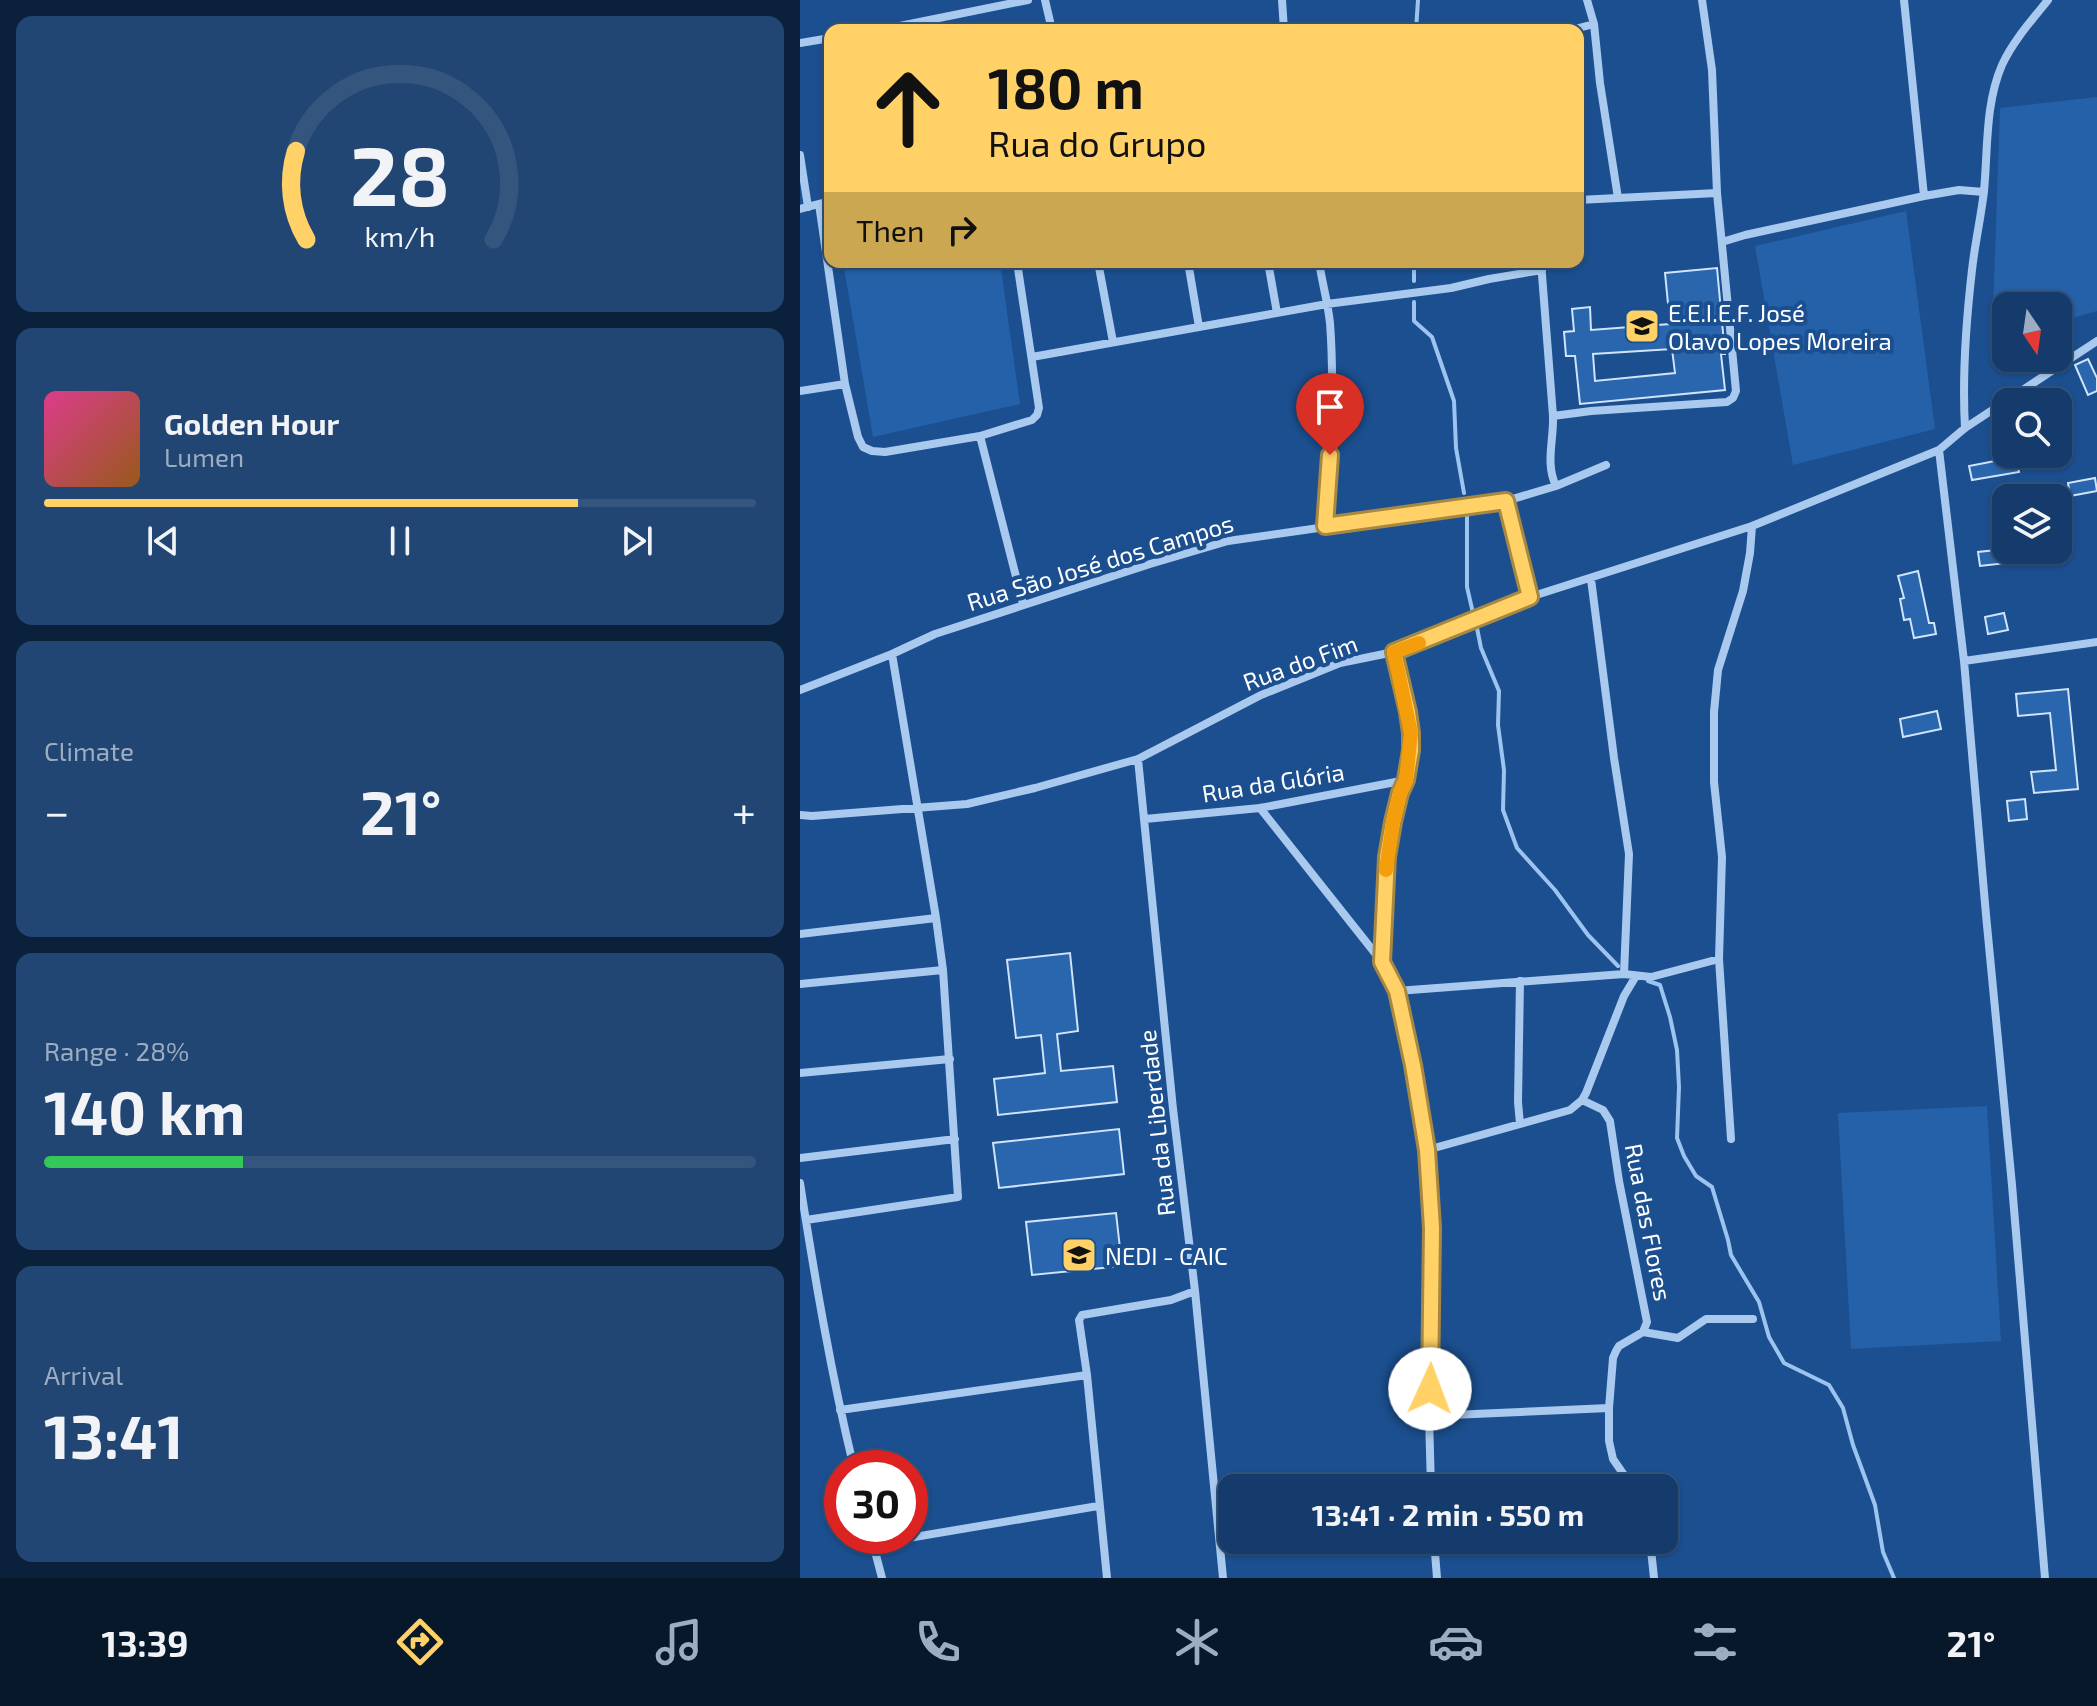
<!DOCTYPE html>
<meta charset="utf-8">
<style>
:root{--surface:#143b6b;--page:#214673;--text:#f1f3f6;--muted:#9dadc1;--line:#33557e;--accent:#ffd166}
body{margin:0;font-family:"Exo 2",sans-serif;background:var(--page);color:var(--text);height:100vh;display:flex;flex-direction:column;font-size:30px;white-space:nowrap}
*{box-sizing:border-box;margin:0}
p{font-size:26px;color:var(--muted)}
.icon{flex:none;width:44px;height:44px;fill:none;stroke:currentColor;stroke-width:2;stroke-linecap:round;stroke-linejoin:round}
.map{position:relative;flex:1;overflow:hidden}
.drawer{display:flex;flex-direction:column;gap:16px;padding:16px;background:#0b203b;width:800px}
.drawer>*{flex:none}
.top-card{position:absolute;left:24px;top:24px;width:760px;height:244px;border-radius:16px;box-shadow:0 2px 6px #0004,0 0 0 2px var(--line);background:#ffd166;color:#111;overflow:hidden}
.needle{width:52px;rotate:167deg}
.tools{position:absolute;left:1192px;top:292px;display:grid;gap:16px}
.tools a{display:grid;place-items:center;width:80px;height:80px;border-radius:16px;background:var(--surface);box-shadow:0 2px 6px #0004,0 0 0 2px var(--line);font-size:40px}
.speed{position:absolute;left:24px;top:1450px;display:flex;gap:16px;font-size:40px;font-weight:700;text-align:center}
.speed>*{display:grid;place-content:center;width:104px;height:104px;border-radius:50%;background:var(--surface);box-shadow:0 2px 6px #0004,0 0 0 2px var(--line);line-height:1}
.speed .limit{border:12px solid #d22;background:#fff;color:#111}
.pin{position:absolute;display:grid;place-items:center;width:68px;height:68px;color:#fff;margin:-82px -34px;border-radius:50% 50% 50% 0;rotate:-45deg;box-shadow:0 0 8px #0007}
.pin .icon{rotate:45deg}
.me{position:absolute;width:88px;margin:-44px;rotate:2deg;stroke-linejoin:round;filter:drop-shadow(0 0 6px #0008)}
.turn{display:flex;align-items:center;gap:28px;height:168px;padding:0 32px;font-size:36px}
.turn .icon{width:104px;height:104px;stroke-width:2.5}
.turn b{display:block;font-size:56px;line-height:68px}
.then{display:flex;align-items:center;height:76px;padding:0 32px;background:#0003;gap:16px;font-size:30px}
.big{font-size:60px;font-weight:700;line-height:1.1}
.drawer .card{flex:1;display:flex;flex-direction:column;justify-content:center;gap:12px;min-width:0;padding:0 28px;border-radius:16px;background:var(--page)}
.drawer .dial{align-items:center;gap:0}
.dial svg{height:208px;overflow:visible;fill:none;stroke:var(--line);stroke-width:7;stroke-linecap:round;text-anchor:middle}
.dial text{fill:var(--text);stroke:none}
.song{display:flex;align-items:center;gap:24px}
.cover{width:96px;height:96px;border-radius:12px;background:linear-gradient(135deg,hsl(330 70% 55%),hsl(30 70% 35%))}
.played{height:8px;border-radius:4px;background:linear-gradient(90deg,var(--accent) 75%,var(--line) 75%)}
.keys{display:flex;justify-content:space-around;direction:ltr}
.heat{display:flex;justify-content:space-between;align-items:center;font-size:44px;direction:ltr}
.charge{height:12px;border-radius:6px;background:linear-gradient(90deg,#34c759 28%,var(--line) 0)}
.trip{position:absolute;left:418px;top:1474px;width:460px;height:80px;border-radius:16px;background:var(--surface);box-shadow:0 2px 6px #0004,0 0 0 2px var(--line);font-weight:700;line-height:80px;text-align:center}
.tab-bar{display:flex;height:128px;justify-content:space-around;align-items:center;background:#08182b;color:var(--muted)}
.tab-bar .icon{width:56px;height:56px}
.tab-bar .current{color:var(--accent)}
.tab-bar b{font-size:36px;color:var(--text)}
main{display:flex;flex:1;min-height:0}
.map>svg:first-child{display:block}
.green{fill:#2461a8}
.lines{fill:none;stroke-linecap:round;stroke-linejoin:round}
.stream{stroke:#9cc4f0;stroke-width:4}
.building{fill:#2a66ad;stroke:#cfe3fa;stroke-width:2;fill-rule:evenodd}
.minor{stroke:#a9c9ee;stroke-width:8}
.route-casing{stroke:#a68842;stroke-width:20}
.route{stroke:#ffd166;stroke-width:14}
.slow{stroke:#f59e0b;stroke-width:14}
.labels{text-anchor:middle;dominant-baseline:central;stroke-width:8;stroke-linejoin:round;paint-order:stroke}
.poi-label{font-size:24px;fill:#fff;stroke:#1b4f8f;text-anchor:start}
.street-label{font-size:24px;fill:#fff;stroke:#1b4f8f}
</style>
<main>
<section class="drawer">
<div class="card dial"><svg viewBox="0 0 100 80">
<path d="M14 69A42 42 0 1 1 86 69"/>
<path d="M14 69A42 42 0 0 1 10 35" stroke="#ffd166"/>
<text x="50" y="56" font-size="32" font-weight="700">28</text>
<text x="50" y="72" font-size="11">km/h</text>
</svg></div>
<div class="card">
<div class="song"><i class="cover"></i><div><b>Golden Hour</b><p>Lumen</p></div></div>
<div class="played"></div>
<div class="keys"><svg class="icon" aria-label="previous" viewBox="0 0 24 24"><path d="M18 5L8 12l10 7zM5 5v14"/></svg><svg class="icon" aria-label="pause" viewBox="0 0 24 24"><path d="M8 5v14M16 5v14"/></svg><svg class="icon" aria-label="next" viewBox="0 0 24 24"><path d="M6 5l10 7-10 7zM19 5v14"/></svg></div>
</div>
<div class="card"><p>Climate</p>
<div class="heat"><a>−</a><b class="big">21°</b><a>+</a></div>
</div>
<div class="card"><p>Range · 28%</p><b class="big">140 km</b><div class="charge"></div></div>
<div class="card"><p>Arrival</p><b class="big">13:41</b></div>
</section>
<div class="map">
<svg width="1297" height="1578" viewBox="0 0 1297 1578">
<rect width="100%" height="100%" fill="#1b4f8f"/>
<path class="green" d="M1297,97V311L1258,322V306H1206V335L1192,339L1200,108Z
M1106,211L1135,429L993,465L955,246Z
M43,262H200L220,404L73,437Z
M1187,1106L1201,1341L1051,1349L1038,1113Z"/>
<g class="lines">
<path class="stream" d="M616,30L618,0
M614,281V262
M614,302V321L632,337L654,401L656,448L664,493
M667,516V587L673,613
M677,628L681,648L699,691L698,725L704,770L703,810L717,848L755,890L788,935L818,966
M848,981L860,985L870,1017L877,1050L879,1087L877,1138L884,1156L896,1176L912,1187L928,1240L931,1255L959,1302L969,1337L984,1363L1029,1385L1043,1408L1053,1445L1075,1505L1083,1552L1094,1578"/>
</g>
<path class="building" d="M917,268L925,354H921L925,390L780,404L775,356H766L764,332L774,331L772,309L790,307L791,330L870,324L865,273ZM872,349L875,373L795,381L793,354Z
M1288,359L1297,378V391L1288,395L1275,365Z
M1216,457L1219,472L1172,480L1169,466Z
M1295,478L1297,491L1270,496L1268,483Z
M1206,549L1214,550L1215,562L1180,566L1178,552Z
M1118,571L1129,623H1134L1136,634L1114,638L1110,619L1104,620L1100,599L1104,598L1098,576Z
M1204,613L1208,630L1188,634L1185,617Z
M1268,689L1278,789L1234,793L1231,772L1256,770L1250,713L1218,716L1216,694Z
M1137,711L1141,729L1103,737L1100,719Z
M1225,799L1227,819L1209,821L1207,801Z
M270,953L278,1031L257,1034L261,1071L313,1066L317,1102L198,1115L194,1079L245,1073L241,1035L216,1038L207,960Z
M319,1129L324,1174L199,1188L193,1143Z
M316,1213L322,1266L232,1275L226,1222Z"/>
<g class="lines">
<path class="minor" d="M245,0L252,30
M482,0L484,30
M787,0L794,24L800,83L818,198
M1104,0L1124,196
M80,30L228,0
M771,30L794,24
M0,43L30,38
M0,155L8,207
M778,200L917,193
M19,204L45,384L58,437L63,447L72,451L85,452L180,436L232,420L237,415L239,408L217,262
M0,209L30,201
M922,242L945,235L1124,196L1159,190L1184,192
M298,262L313,342
M388,262L399,327
M468,262L477,313
M519,262C522,282 528,303 530,323C535,389 530,460 525,526
M741,262L753,416L791,411L927,402L933,398L936,391L917,193L912,70L902,0
M232,357L527,304L651,288L689,279L742,270
M0,391L45,384
M753,416C754,439 745,464 756,486
M1165,428C1162,376 1166,322 1172,270C1175,243 1181,217 1184,191C1188,149 1185,104 1202,65C1213,41 1232,20 1248,0
M180,436L223,604
M1139,450L1164,661L1186,915L1212,1185L1245,1578
M706,501L730,597
M791,579L814,758L829,854L824,974
M1164,661L1297,642
M0,690L92,654L135,634L350,564L428,541L706,501L756,486L806,465
M338,759L373,1109L395,1291L423,1578
M460,808L582,962L597,991L613,1065L627,1150L632,1202L633,1279L629,1416L631,1488
M0,815L12,816L167,804L235,788L338,759L461,695L540,663L594,652L664,625L690,612L730,597L952,526L1139,450L1165,428L1297,341
M345,819L460,808L606,780
M0,934L136,918
M919,959L931,1139
M582,961L587,857L593,822L600,793L606,780L611,733L594,652
M0,984L143,970L136,918L92,654
M597,991L824,974L851,977L919,959L922,857L914,782V712L918,670L943,591L950,553L952,526
M0,1073L150,1059
M782,1100L803,1110L810,1121L819,1181L847,1322L843,1332L819,1346L816,1351L813,1358L809,1408V1441L813,1459L833,1488
M720,1124L718,1102L720,981
M627,1150L770,1110L782,1100L786,1093L824,996L836,976
M0,1158L155,1139
M0,1183C15,1279 31,1374 54,1468
M6,1220L158,1197L143,970
M843,1332L878,1338L906,1319H953
M40,1410L287,1375
M629,1416L809,1408
M417,1511L432,1510
M71,1536L82,1578
M634,1540L637,1578
M850,1540L854,1578
M73,1544L298,1506
M307,1578L287,1375L279,1320L282,1315L371,1300L395,1291"/>
</g>
<g class="lines">
<defs>
<path id="route" d="M530,455L525,526L706,501L730,597L594,652L608,712L611,733V750L606,780L600,793L593,822L587,857L582,962L597,991L613,1065L627,1150L632,1228L630,1389"/>
</defs>
<use href="#route" class="route-casing"/>
<use href="#route" class="route"/>
<path class="slow" d="M586,870L593,822L600,793L606,780L611,733L594,652L619,643"/>
</g>
<defs>
<symbol id="school-square" viewBox="-11 -11 22 22"><rect x="-9" y="-9" width="18" height="18" rx="4" fill="#ffd166" stroke="#1b4f8f"/><path d="M0-5L7-2L0 1L-7-2ZM-4 1L0 2.5L4 1V4Q0 6-4 4Z" fill="#111"/></symbol>
</defs>
<g fill-rule="evenodd">
<use href="#school-square" x="822" y="306" width="40" height="40"/>
<use href="#school-square" x="259" y="1235" width="40" height="40"/>
</g>
<g class="labels">
<g class="poi-label">
<text x="868" y="312">E.E.I.E.F. José<tspan x="868" dy="28">Olavo Lopes Moreira</tspan></text>
<text x="305" y="1255">NEDI - CAIC</text>
</g>
<g class="street-label">
<text transform="translate(300 562) rotate(-17)">Rua São José dos Campos</text>
<text transform="translate(500 662) rotate(-20)">Rua do Fim</text>
<text transform="translate(473 782) rotate(-9)">Rua da Glória</text>
<text transform="translate(356 1123) rotate(-96)">Rua da Liberdade</text>
<text transform="translate(849 1222) rotate(79)">Rua das Flores</text>
</g>
</g>
</svg>
<div class="tools">
<a><svg class="needle" viewBox="-14 -14 28 28"><path d="M0-13l5 13h-10z" fill="#e53935"/><path d="M0 13l5-13h-10z" fill="#9dadc1"/></svg></a>
<a><svg class="icon" aria-label="search" viewBox="0 0 24 24"><circle cx="10" cy="10" r="6"/><path d="M15 15l6 6"/></svg></a>
<a><svg class="icon" aria-label="layers" viewBox="0 0 24 24"><path d="M12 4l9 5-9 5-9-5zM3 14l9 5 9-5"/></svg></a>
</div>
<div class="speed"><div class="limit">30</div></div>
<div class="pin" style="left:530px;top:455px;background:#d93025"><svg class="icon" aria-label="arrive" viewBox="0 0 24 24"><path d="M6 21V4h12l-3 4 3 4H6"/></svg></div>
<svg class="me" style="left:630px;top:1389px" viewBox="-20 -20 40 40"><circle r="19" fill="#fff"/><path d="M0-13L10 11 0 6-10 11z" fill="#ffd166"/></svg>
<div class="trip">13:41 · 2 min · 550 m</div>
<div class="top-card">
<div class="turn"><svg class="icon" aria-label="ahead" viewBox="0 0 24 24"><path d="M12 20V5M6 11l6-6 6 6"/></svg><div><b>180 m</b>Rua do Grupo</div></div>
<div class="then">Then<svg class="icon" aria-label="right" viewBox="0 0 24 24"><path d="M7 20v-9h11M14 6l5 5-5 5"/></svg></div>
</div>
</div>
</main>
<nav class="tab-bar">
<b>13:39</b>
<svg class="icon current" aria-label="directions" viewBox="0 0 24 24"><path d="M12 3l9 9-9 9-9-9zM9 14v-3h6M13 9l2 2-2 2"/></svg>
<svg class="icon" aria-label="music" viewBox="0 0 24 24"><path d="M9 18V5l10-2v13"/><circle cx="6" cy="18" r="3"/><circle cx="16" cy="16" r="3"/></svg>
<svg class="icon" aria-label="phone" viewBox="0 0 24 24"><path d="M5 4h4l2 5-3 2q2 4 5 5l2-3 5 2v4C11 20 4 13 5 4z"/></svg>
<svg class="icon" aria-label="climate" viewBox="0 0 24 24"><path d="M12 3v18M4 7l16 10M4 17L20 7"/></svg>
<svg class="icon" aria-label="car" viewBox="0 0 24 24"><path d="M5 17H2v-5l4-1 3-4h7l3 4 3 1v5h-3M9 17h6M6 11h13"/><circle cx="7" cy="17" r="2"/><circle cx="17" cy="17" r="2"/></svg>
<svg class="icon" aria-label="filters" viewBox="0 0 24 24"><path d="M4 7h16M4 17h16"/><circle cx="9" cy="7" r="2"/><circle cx="15" cy="17" r="2"/></svg>
<b>21°</b>
</nav>
